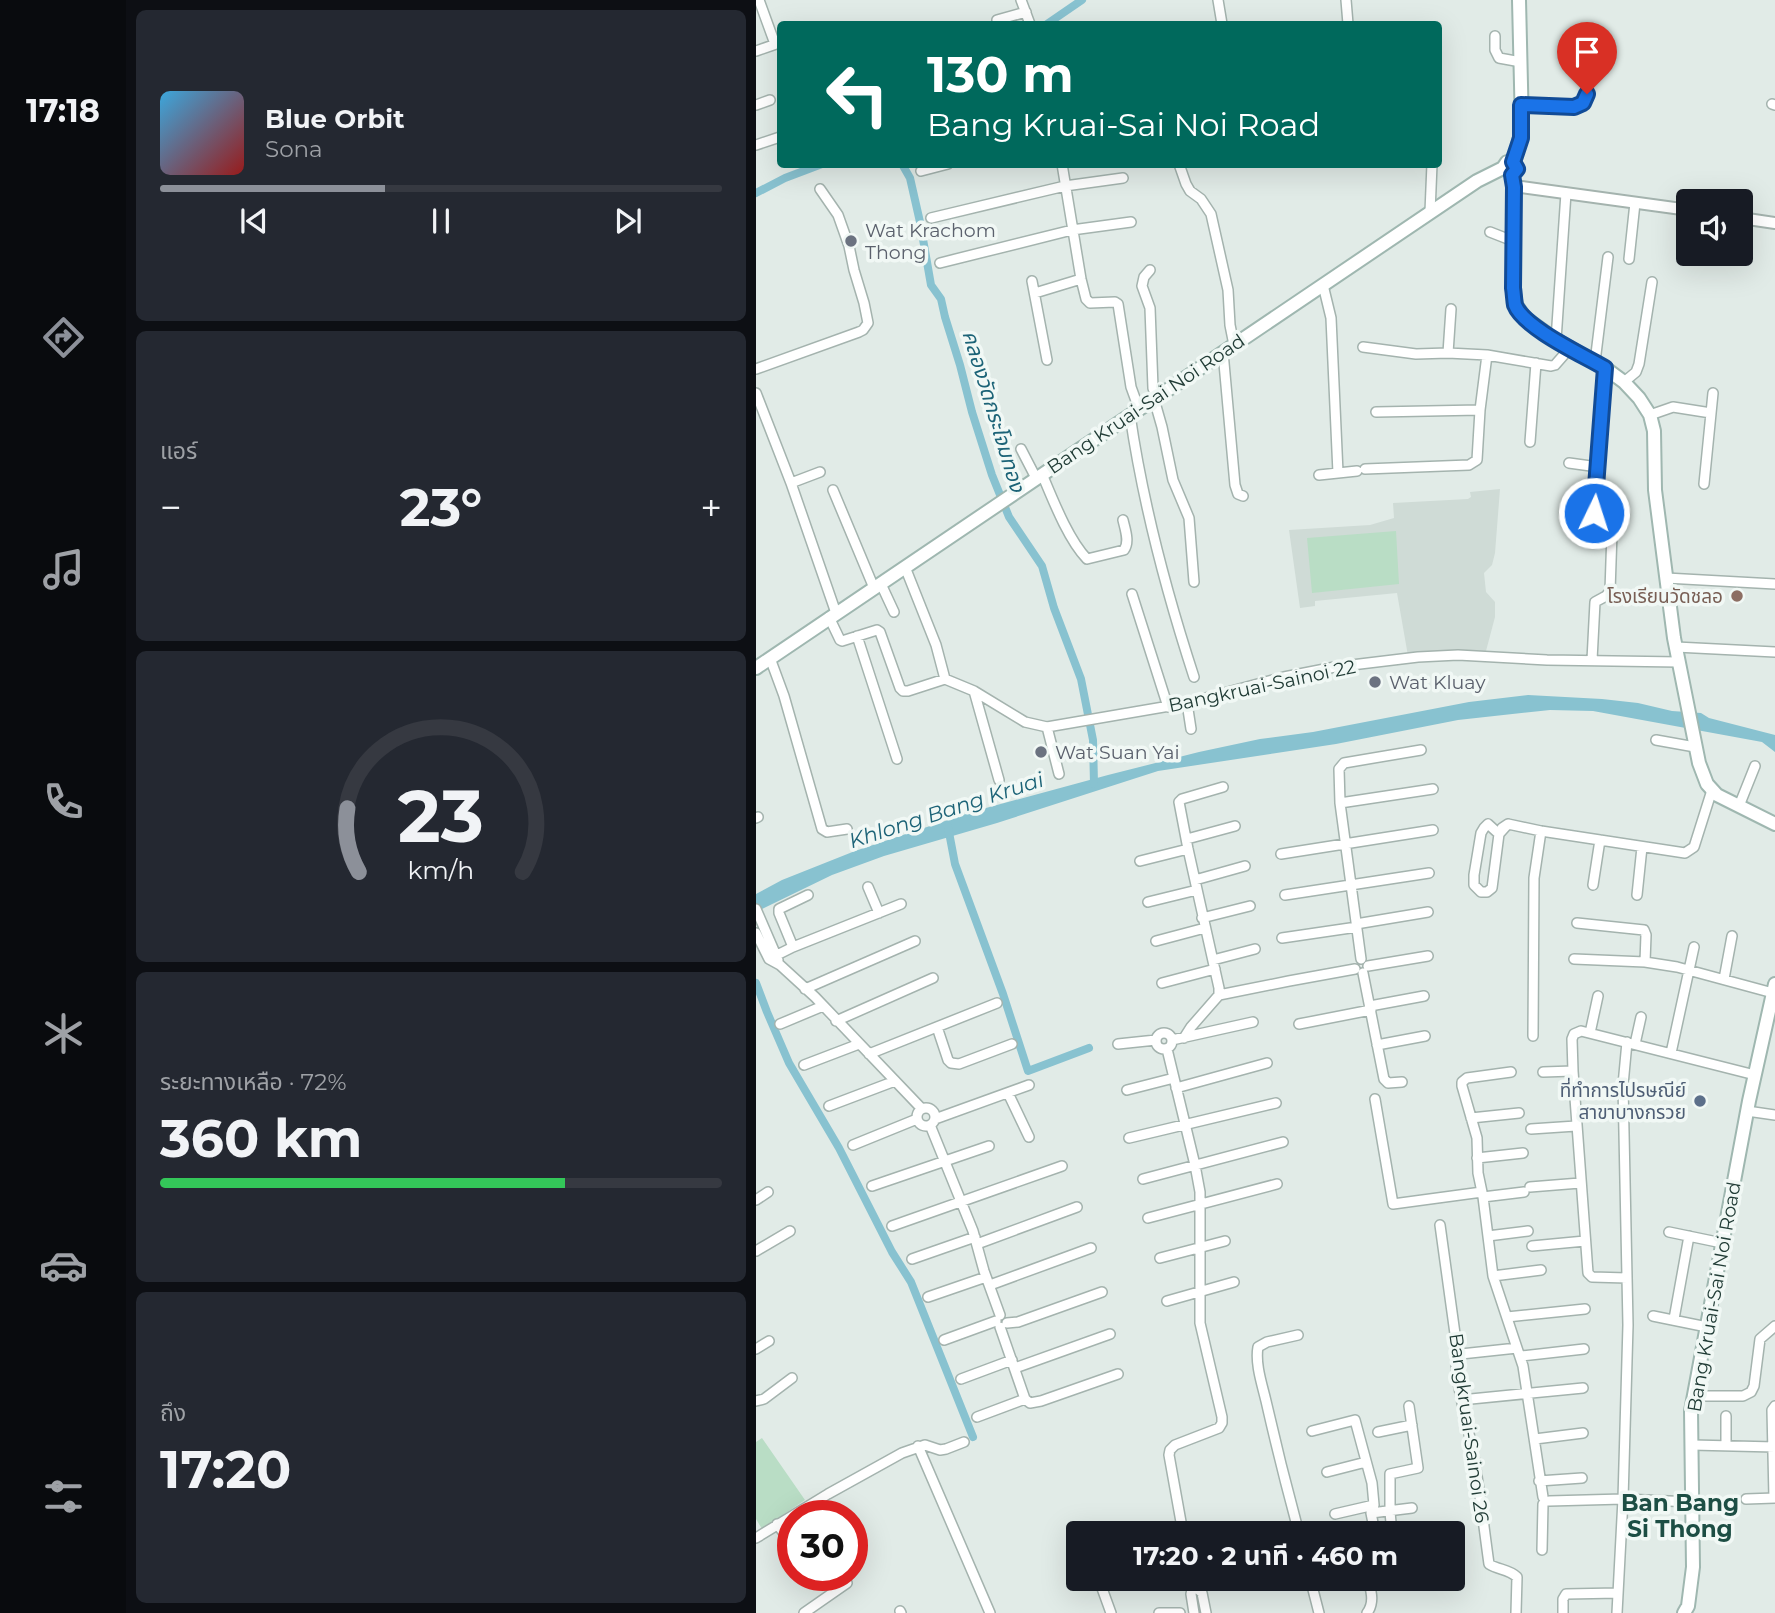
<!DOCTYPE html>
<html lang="th">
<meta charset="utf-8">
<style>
:root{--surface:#171b24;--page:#242831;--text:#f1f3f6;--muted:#9ea1a6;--line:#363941;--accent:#8c9099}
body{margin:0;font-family:Montserrat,"Noto Sans Thai",sans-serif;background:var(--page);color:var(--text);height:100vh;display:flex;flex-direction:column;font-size:26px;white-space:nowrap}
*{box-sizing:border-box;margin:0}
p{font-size:23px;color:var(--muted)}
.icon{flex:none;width:38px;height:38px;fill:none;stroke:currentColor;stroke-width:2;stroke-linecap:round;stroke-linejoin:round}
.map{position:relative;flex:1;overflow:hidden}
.sheet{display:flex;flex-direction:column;gap:10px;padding:10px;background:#0d0f14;width:630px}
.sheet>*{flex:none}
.top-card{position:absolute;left:21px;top:21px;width:665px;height:147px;border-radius:7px;box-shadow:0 7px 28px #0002;background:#00695c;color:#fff;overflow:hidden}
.tools{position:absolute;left:920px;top:189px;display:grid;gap:14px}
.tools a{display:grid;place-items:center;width:77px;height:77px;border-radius:7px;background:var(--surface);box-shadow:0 7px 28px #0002;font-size:35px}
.speed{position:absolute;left:21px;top:1500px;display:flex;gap:14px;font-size:35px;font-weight:700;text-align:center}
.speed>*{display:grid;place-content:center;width:91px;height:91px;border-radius:50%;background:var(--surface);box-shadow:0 7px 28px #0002;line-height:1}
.speed .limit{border:10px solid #d22;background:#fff;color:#111}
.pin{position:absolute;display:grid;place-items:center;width:60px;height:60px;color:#fff;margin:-72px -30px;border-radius:50% 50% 50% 0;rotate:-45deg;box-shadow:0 0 7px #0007}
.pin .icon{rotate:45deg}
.me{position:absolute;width:77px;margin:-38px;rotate:4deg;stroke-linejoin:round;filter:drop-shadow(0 0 5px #0008)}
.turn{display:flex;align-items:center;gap:24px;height:147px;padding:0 35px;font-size:32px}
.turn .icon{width:91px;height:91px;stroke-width:2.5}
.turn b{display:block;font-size:49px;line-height:60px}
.big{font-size:52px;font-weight:700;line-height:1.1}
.sheet .tile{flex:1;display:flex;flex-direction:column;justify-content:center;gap:10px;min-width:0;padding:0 24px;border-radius:10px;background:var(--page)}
.sheet .dial{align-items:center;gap:0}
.dial svg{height:182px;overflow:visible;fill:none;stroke:var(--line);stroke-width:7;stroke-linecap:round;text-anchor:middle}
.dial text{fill:var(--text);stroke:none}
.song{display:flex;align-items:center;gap:21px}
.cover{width:84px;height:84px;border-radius:10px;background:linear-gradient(135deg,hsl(200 70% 55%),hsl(0 70% 35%))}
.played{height:7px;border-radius:4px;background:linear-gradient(90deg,var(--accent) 40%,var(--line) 40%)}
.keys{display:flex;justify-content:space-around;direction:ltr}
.heat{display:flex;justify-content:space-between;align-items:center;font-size:38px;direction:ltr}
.charge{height:10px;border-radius:5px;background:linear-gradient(90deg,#34c759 72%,var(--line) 0)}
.trip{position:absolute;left:310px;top:1521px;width:399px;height:70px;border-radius:7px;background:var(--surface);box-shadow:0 7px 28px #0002;font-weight:700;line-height:70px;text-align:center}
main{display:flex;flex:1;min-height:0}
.dock{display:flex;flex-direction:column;width:126px;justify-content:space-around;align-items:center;background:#090b0e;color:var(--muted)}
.dock .icon{width:49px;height:49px}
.dock .selected{color:var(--accent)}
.dock b{font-size:32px;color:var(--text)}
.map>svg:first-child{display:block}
.built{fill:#cfdbd6}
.green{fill:#b9ddc5}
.water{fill:#88c2d0}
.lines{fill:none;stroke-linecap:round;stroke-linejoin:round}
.canal{stroke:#88c2d0;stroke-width:8}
.minor-casing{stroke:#a4b3ae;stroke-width:12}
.tertiary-casing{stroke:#a4b3ae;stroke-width:14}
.secondary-casing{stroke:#9fb7b0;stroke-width:16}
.minor{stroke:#fff;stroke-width:9}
.tertiary{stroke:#fff;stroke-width:10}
.secondary{stroke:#fff;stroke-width:12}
.route-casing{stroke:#114b97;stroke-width:18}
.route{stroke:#1a73e8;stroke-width:12}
.worship-dot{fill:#6b7280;stroke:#f1f8f5;stroke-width:2.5}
.education-dot{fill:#8d6e63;stroke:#f1f8f5;stroke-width:2.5}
.service-dot{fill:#5c6f8a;stroke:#f1f8f5;stroke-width:2.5}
.labels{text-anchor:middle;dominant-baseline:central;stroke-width:7;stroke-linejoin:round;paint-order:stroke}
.worship-label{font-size:19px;fill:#5b616d;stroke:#f1f8f5;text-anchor:start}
.street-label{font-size:19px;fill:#213c36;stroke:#f1f8f5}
.education-label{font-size:19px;fill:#785e54;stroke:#f1f8f5;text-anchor:end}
.service-label{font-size:19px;fill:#4e5e75;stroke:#f1f8f5;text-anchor:end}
.water-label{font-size:21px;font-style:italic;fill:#1c6377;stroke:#f1f8f5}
.quarter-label{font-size:23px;font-weight:bold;fill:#1d4e44;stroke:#f1f8f5}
</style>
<main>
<nav class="dock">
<b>17:18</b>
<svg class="icon selected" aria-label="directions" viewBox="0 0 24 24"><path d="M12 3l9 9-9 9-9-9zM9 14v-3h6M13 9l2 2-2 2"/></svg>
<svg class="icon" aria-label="music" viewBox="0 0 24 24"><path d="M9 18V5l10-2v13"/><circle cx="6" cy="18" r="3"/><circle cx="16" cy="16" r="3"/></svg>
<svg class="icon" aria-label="phone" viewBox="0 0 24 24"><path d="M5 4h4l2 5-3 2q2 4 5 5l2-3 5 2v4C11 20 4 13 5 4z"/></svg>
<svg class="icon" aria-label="climate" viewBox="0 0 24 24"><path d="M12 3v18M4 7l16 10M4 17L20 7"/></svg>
<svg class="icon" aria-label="car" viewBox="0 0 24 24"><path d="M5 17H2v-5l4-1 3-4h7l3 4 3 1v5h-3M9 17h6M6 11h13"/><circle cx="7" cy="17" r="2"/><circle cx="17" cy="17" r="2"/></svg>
<svg class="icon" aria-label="filters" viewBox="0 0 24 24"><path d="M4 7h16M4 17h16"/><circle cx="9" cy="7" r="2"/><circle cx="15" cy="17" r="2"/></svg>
</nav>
<section class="sheet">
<div class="tile">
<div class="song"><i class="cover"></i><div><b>Blue Orbit</b><p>Sona</p></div></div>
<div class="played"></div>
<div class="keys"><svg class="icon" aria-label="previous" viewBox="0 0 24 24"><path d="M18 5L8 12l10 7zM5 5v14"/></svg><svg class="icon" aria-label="pause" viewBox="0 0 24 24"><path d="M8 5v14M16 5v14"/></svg><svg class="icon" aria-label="next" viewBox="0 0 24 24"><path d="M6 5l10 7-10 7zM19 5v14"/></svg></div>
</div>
<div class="tile"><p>แอร์</p>
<div class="heat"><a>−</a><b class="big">23°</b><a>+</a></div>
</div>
<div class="tile dial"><svg viewBox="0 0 100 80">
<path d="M14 69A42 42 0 1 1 86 69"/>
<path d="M14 69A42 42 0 0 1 9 41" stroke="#8c9099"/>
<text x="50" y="56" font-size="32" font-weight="700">23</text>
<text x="50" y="72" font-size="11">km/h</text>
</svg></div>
<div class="tile"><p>ระยะทางเหลือ · 72%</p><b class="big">360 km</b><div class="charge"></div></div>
<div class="tile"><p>ถึง</p><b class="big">17:20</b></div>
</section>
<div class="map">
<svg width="1019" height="1613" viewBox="0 0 1019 1613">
<rect width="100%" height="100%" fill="#e1ebe7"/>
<path class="built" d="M744,489L739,553L736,565L728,573L730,592L739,602V617L730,651L652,656L641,593L559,601V606L544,608L533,530L614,525L638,518L637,503L712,499L715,497L714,492Z"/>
<path class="green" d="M640,531L643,584L556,593L551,538Z
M6,1438L49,1500L6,1529L0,1519V1442Z"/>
<path class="water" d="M772,695L846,699L882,703L916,711L945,713L953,718L1019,735V752L1006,742L837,711L794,710L702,720L580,744L402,771L241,823L128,856L76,875L0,912V894L26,880L99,851L219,811L352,775L443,752L504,739L557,732L713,702Z"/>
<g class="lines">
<path class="canal" d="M291,24L326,0
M146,164L154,178L164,222L175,285L185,299L189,317L204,365L216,412L236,475L253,517L286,566L298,608L325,679L337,740L338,784
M0,193L29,178L66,164
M192,827L199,864L247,994L272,1071L333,1048
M0,983L11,1012L33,1063L83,1148L136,1252L155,1282L217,1437"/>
<defs>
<path id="minor" d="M3,0L19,44
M265,0L274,24
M462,0L466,24
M590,0L592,24
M241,20L270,12
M739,36V50L743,58L765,62
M0,51L23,43
M1016,104L1019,105
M0,105L14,100
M765,105L819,107L826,103L831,94V49
M0,145L24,137
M306,164L325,279L330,299L334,303L359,302L362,304L375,387L383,409
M423,164L430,184L434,191L445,199L455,214L472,290L474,325L478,345
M165,171L192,164
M674,212L676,164
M175,218L309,186L367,178
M734,232L757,241
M873,259L879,203
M184,263L316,230L375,222
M394,270L388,277L386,286L394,308L397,388L400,397
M276,281L291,360
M567,285L575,318L582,473
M279,293L325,279
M800,340L810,193
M607,347L660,354L692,353L731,355L795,366L799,365L813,349
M467,352L479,485L482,494L487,496
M692,353L695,309
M839,362L852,257
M0,369L103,332L107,330L112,323L108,303L98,270L93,246L82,215L64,189
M868,382L880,372L883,364L896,282
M0,393L35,483L80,613
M398,399L406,427L417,480L433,518L438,582
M620,412L724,410
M374,415C387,504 410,591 438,677
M894,415L917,407L955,413
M774,442L780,363
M265,449L280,478
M813,463L842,467
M609,469L713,465L721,460L724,410L731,355
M286,474C297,500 312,539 331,559L368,550C374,542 369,529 367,520
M563,475L601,471
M35,483L64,472
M948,484L957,393
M77,490L118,588
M838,513L849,368
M149,567L180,645L189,679
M910,578L1019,584
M125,584L138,612
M376,594L412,707
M73,617L84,640L86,641L121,630L124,632L144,688L147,691H152L189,679L218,691L269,722L291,727L431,703L528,677L579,667L662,657L702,655L791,660L923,662
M101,636L141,759
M920,647L1019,652
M14,658L28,696L66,829L71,832L91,829
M836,660L839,602L850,596L854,591L856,532
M218,691L243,780
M431,703L435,729
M291,727L303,774
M900,740L939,747
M584,803L677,789
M983,806L999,766
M0,818L2,817
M752,824L746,828L743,834L736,888L731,892H725L718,885V875L725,833L728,828L732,824L743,834L752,824L785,831L929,853L938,847L956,790
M431,839L479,826
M525,854L677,830
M384,861L432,849
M439,880L489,866
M837,885L844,840
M112,887L123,913
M529,895L673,873
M881,895L886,847
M392,902L441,890
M0,909L22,960
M446,918L494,906
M821,923L888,930L890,935L889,962
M600,924L672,912
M0,933L13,959L24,965L59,997L166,1109
M526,938L601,927
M400,941L449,928
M37,947L23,913V909L52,895
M13,959L37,947L145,904
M605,959L584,803L583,769L588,763L665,750
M818,959L889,962L921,967L1017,993
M457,960L499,949
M612,966L672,956
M607,973L628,1079L632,1083L646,1082
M968,979L976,936
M406,983L459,969
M49,989L159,941
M463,995L533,981L599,969
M614,1006L668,996
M80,1021L177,978
M24,1024L67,1006
M543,1024L615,1010
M181,1027L192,1060L195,1063L203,1064L256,1044
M400 1041a8 8 0 1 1 16 0a8 8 0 1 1-16 0Z
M834,1033L842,996
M777,1036L778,878L785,831
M428,1038L435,1027L463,995V988L432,849L423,802L426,799L467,787
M416,1040L497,1022
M362,1044L400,1040
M879,1044L885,1017
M621,1045L669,1036
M411,1049L439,1165L444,1192V1323L466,1417V1423L463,1428L419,1445L414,1450L413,1455L427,1533
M915,1053L938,947
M113,1054L241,1003
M48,1065L103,1044
M755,1072L711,1078L706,1082V1086L721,1138L722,1173L727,1197L737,1276L767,1366L787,1497
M787,1072L817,1071
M420,1088L511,1063
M371,1090L418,1078
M252,1093L273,1137
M619,1099L637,1204L726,1192
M73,1106L139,1081
M161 1117a9 9 0 1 1 18 0a9 9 0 1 1-18 0Z
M991,1111L1019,1115
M715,1118L763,1113
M179,1119L273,1085
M174,1125L217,1231L228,1271L244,1315
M775,1129L820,1126
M373,1138L520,1103
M97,1145L161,1119
M721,1158L767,1153
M387,1179L527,1142
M116,1186L233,1146
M774,1187L824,1183
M727,1197L768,1192
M0,1200L12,1192
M392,1218L521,1184
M684,1225L700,1341C697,1379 711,1420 718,1457C724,1493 728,1528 733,1564C742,1570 753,1569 761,1577L760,1613
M136,1226L306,1166
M913,1232L966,1243
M732,1236L772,1231
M221,1244L321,1207
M776,1246L829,1241
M0,1251L34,1231
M404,1258L469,1241
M156,1259L219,1237
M737,1276L785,1270
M871,1278L836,1277L832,1273L817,1071L816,1039L818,1034L825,1031L999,1075
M234,1285L335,1248
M172,1297L230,1277
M411,1301L478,1282
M897,1316L951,1327
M751,1317L829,1309
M918,1319L933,1236
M251,1323L262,1322L346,1292
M244,1327L269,1399L274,1403L285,1401L362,1374
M542,1335L511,1342L502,1347C499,1364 506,1384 510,1401C520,1445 531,1489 543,1533
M188,1340L240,1321
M0,1349L13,1341
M705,1354L761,1348
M765,1356L828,1349
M259,1368L354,1334
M205,1379L256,1360
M937,1396H987L995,1392L998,1386L1004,1339L1019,1326
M715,1399L827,1388
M0,1401L8,1399L36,1378
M970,1416V1446
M221,1417L269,1399
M556,1431L599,1420L616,1483L618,1505L615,1513L619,1533
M622,1432L656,1425
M779,1439L827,1433
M936,1445L1019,1447
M162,1446L234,1613
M571,1472L610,1462
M783,1481L826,1478
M1018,1498L1016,1410L1019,1406
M990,1499L1019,1498
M793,1501L867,1499L936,1502
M615,1513L656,1508
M579,1514L618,1505
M21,1524L37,1545
M636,1533L634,1512V1474L662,1468L653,1406
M0,1538L72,1494L146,1453L169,1445L184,1450L190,1449L208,1442
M786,1550L787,1504
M59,1575L66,1584
M345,1578L343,1580L355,1613
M436,1578L437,1585L435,1594L438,1613
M554,1578L563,1613
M437,1585L446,1593L450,1613
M144,1611L145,1613
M48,1613L91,1583
M403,1613H424
M611,1613C619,1602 615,1591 612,1578
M807,1613V1599L810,1594L862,1593
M861,1613L867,1499L872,1325L867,1085L871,1042"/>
<path id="tertiary" d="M758,186L933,210
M985,218L1019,223"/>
<path id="secondary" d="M756,161L761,151L766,127L763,0
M756,175L758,186L757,288L760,305L769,318L800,340L849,368L868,382L883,398L894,415L898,431L899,490L918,638L943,763L951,784L961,795L1019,824
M0,668L721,181L747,168L751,162L756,161
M928,1613L932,1606L937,1567L935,1411L993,1101L1019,984"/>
</defs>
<use href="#minor" class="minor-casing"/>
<use href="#tertiary" class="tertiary-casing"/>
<use href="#secondary" class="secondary-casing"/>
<use href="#minor" class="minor"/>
<use href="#tertiary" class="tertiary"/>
<use href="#secondary" class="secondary"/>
</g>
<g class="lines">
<defs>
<path id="route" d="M831,94L827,103L818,107L765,105V138L757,162L761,169L756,175L758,187L757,288C758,294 758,300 759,305C768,328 827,355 849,368L838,513"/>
</defs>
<use href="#route" class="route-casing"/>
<use href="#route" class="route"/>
</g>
<g class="worship-dot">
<circle cx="95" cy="241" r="7"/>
<circle cx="619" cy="682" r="7"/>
<circle cx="285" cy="752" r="7"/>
</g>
<circle class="education-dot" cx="981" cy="596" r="7"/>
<circle class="service-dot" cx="944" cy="1101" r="7"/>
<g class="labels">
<g class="worship-label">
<text x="109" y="230">Wat Krachom<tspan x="109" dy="22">Thong</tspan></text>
<text x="633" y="682">Wat Kluay</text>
<text x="299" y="752">Wat Suan Yai</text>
</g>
<g class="street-label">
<text transform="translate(390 404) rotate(-34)">Bang Kruai-Sai Noi Road</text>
<text transform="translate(506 686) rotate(-12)">Bangkruai-Sainoi 22</text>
<text transform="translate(958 1297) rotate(-80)">Bang Kruai-Sai Noi Road</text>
<text transform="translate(713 1428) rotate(82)">Bangkruai-Sainoi 26</text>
</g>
<g class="education-label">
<text x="967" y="596">โรงเรียนวัดชลอ</text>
</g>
<g class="service-label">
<text x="930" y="1090">ที่ทำการไปรษณีย์<tspan x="930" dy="22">สาขาบางกรวย</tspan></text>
</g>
<g class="water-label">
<text transform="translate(238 411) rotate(73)">คลองวัดกระโจมทอง</text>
<text transform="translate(190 810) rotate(-18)">Khlong Bang Kruai</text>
</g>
<g class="quarter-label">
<text x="924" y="1503">Ban Bang<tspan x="924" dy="26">Si Thong</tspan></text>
</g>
</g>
</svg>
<div class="tools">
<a><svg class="icon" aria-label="sound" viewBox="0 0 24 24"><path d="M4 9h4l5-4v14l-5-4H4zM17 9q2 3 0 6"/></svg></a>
</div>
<div class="speed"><div class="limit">30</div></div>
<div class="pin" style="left:831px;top:94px;background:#d93025"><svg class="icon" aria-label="arrive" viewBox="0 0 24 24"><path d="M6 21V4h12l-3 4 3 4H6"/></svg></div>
<svg class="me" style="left:838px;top:513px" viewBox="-20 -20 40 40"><circle r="17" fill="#1a73e8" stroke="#fff" stroke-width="3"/><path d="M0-11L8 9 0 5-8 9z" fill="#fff"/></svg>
<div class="trip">17:20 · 2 นาที · 460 m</div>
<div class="top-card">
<div class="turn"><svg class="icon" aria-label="left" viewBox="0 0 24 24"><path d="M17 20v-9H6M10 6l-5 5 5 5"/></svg><div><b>130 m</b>Bang Kruai-Sai Noi Road</div></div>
</div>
</div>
</main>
